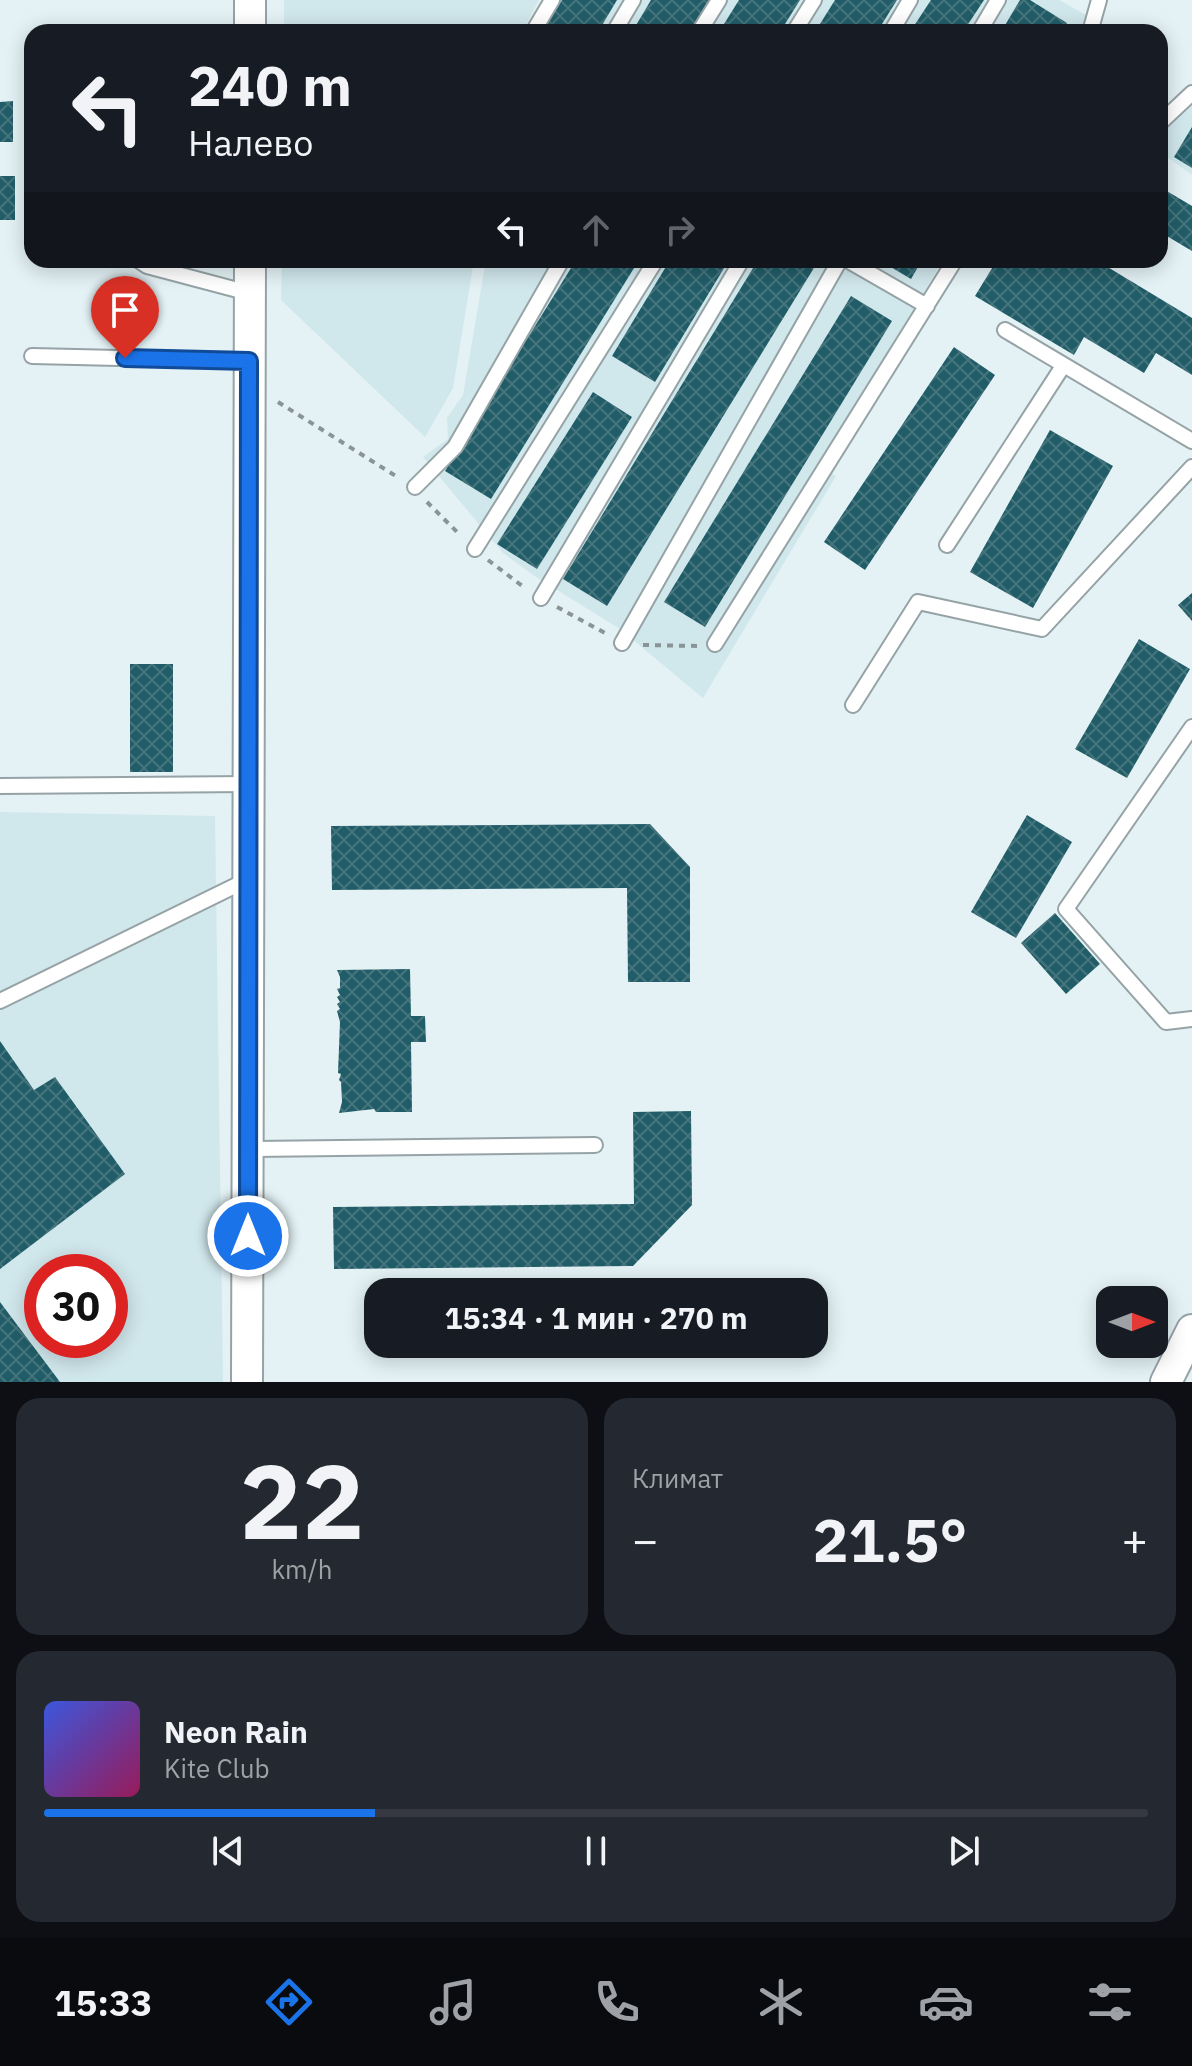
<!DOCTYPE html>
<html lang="ru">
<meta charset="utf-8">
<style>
:root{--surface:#171b24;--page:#242831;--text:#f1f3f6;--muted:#9ea1a6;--line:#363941;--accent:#1a73e8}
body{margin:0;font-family:"IBM Plex Sans",sans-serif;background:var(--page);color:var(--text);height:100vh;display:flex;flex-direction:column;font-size:30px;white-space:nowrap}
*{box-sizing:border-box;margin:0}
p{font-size:26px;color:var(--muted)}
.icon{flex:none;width:44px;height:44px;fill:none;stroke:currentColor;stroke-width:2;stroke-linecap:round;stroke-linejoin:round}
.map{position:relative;height:1382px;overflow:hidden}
.details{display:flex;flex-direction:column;gap:16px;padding:16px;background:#0d0f14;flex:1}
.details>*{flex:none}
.guide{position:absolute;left:24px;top:24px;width:1144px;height:244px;border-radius:24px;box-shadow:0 4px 20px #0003;background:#171b24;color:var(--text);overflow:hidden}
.needle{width:52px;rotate:90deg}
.fabs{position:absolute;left:1096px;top:1286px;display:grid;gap:16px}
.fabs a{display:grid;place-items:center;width:72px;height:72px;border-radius:16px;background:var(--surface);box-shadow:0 4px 20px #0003;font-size:40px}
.speed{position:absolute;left:24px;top:1254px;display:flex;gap:16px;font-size:40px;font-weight:700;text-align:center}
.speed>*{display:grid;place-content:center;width:104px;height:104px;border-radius:50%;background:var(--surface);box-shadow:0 4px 20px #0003;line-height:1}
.speed .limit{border:12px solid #d22;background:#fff;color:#111}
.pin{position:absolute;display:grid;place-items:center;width:68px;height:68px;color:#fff;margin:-82px -34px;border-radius:50% 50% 50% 0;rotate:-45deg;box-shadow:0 0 8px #0007}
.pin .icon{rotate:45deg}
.me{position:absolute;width:88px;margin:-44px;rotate:0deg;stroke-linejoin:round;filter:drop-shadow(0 0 6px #0008)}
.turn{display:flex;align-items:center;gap:28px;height:168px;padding:0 32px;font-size:36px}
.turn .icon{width:104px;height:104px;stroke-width:2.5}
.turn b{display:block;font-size:56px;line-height:68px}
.lanes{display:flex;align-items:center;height:76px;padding:0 32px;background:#0003;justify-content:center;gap:40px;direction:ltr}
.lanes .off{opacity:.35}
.big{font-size:60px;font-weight:800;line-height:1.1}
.details .card{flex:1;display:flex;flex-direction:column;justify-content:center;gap:12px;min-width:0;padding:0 28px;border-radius:24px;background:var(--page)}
.details .dial{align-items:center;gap:0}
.dial b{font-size:104px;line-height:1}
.song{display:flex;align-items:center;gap:24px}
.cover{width:96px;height:96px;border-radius:12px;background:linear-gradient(135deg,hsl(230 70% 55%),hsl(330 70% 35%))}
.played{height:8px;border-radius:4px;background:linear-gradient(90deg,var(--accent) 30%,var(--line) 30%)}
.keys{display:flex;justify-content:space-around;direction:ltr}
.heat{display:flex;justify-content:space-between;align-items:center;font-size:44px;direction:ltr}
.details .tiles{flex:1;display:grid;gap:16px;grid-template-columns:1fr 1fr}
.card:last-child{grid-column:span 2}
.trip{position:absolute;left:364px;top:1278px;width:464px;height:80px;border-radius:24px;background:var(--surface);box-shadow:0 4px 20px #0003;font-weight:800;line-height:80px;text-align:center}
.tab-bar{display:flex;height:128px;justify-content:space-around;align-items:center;background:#090b0e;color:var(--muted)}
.tab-bar .icon{width:56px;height:56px}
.tab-bar .selected{color:var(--accent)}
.tab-bar b{font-size:36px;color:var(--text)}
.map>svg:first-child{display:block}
.built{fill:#d0e7ec;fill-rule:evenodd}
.building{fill:url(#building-cross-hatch)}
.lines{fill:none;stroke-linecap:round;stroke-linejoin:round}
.lane-casing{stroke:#96a3a6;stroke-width:18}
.street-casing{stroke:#96a3a6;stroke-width:34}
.path{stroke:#8a9396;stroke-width:4;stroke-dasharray:6 6;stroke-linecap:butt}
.lane{stroke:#fff;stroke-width:14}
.street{stroke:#fff;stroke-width:30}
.route-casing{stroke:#114b97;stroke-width:20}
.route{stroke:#1a73e8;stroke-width:14}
</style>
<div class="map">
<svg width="1192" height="1382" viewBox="0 0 1192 1382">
<defs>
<pattern id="building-cross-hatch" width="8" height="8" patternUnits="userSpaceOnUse" patternTransform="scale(2)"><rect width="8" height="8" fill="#215d68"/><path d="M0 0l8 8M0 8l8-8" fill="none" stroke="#46747c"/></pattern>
</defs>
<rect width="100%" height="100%" fill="#e4f2f5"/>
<path class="built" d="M284,0H539L522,32H284Z
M556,0H1059L1088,16L1078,32H539Z
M1192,106V175L1160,152V135Z
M282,260H474L453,388L425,437L281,300Z
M486,260H943L820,466L836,476L703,698L620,629L536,577L503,553L423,457L448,439L447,418L463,395Z
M0,812L215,816L223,1382H0ZM42,1272H110V1340H42Z"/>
<path class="building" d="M562,0H617L598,32H542Z
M651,0H709L690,32H632Z
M739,0H800L780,32H719Z
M835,0H897L877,32H815Z
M931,0H984L963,32H910Z
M1020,0H1030L1067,23L1061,32H1001Z
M13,101V142H0V102Z
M1192,127V168L1174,157Z
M0,176H15V220H0Z
M1160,187L1192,206V251L1160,232Z
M576,260H639L491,499L445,471Z
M670,260H729L655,382L612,356Z
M758,260H812L817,263L607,606L563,579Z
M879,260H922L911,279Z
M997,260H1096L1192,318V375L1156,353L1144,373L1084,337L1074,355L975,296Z
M851,296L892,321L705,627L664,602Z
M954,347L995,375L865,570L824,542Z
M593,392L632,417L537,569L497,544Z
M1050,430L1113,466L1033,608L970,572Z
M1192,593V621L1178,605Z
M1139,639L1190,669L1127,778L1075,749Z
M130,664H173V772H130Z
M1027,815L1072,842L1016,938L971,912Z
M650,824L690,867V982H628L627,888L332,890L331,826Z
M1055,913L1100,964L1066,994L1021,943Z
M410,969L411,1016H425L426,1042H411L412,1112H376L374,1109L339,1113L342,1102L341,1082L339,1080L341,1074L338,1073L340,1022L337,1011L340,1009L337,1004L340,1002L337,997L340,995L337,989L340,988V977L337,970Z
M0,1041L34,1090L55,1077L125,1174L0,1269Z
M691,1111L692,1205L633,1266L334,1269L333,1207L634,1204L633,1112Z
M0,1302L60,1382H0Z"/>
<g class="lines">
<defs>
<path id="lane" d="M533,32L552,0
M614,32L633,0
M699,32L719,0
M794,32L814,0
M891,32L910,0
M979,32L998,0
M1090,32L1099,0
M1160,123L1192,93
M138,260L147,266L249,293
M847,260L927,306
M1005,330L1192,441
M32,356L249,361
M415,487L455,447L562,260
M947,545L1063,366
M475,549L656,260
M541,598L742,260
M622,643L840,260
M715,644L955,260
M853,705L918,602L1042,629L1192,467
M1192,727L1066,909L1166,1022L1192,1019
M0,786L249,784
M0,1001L249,879
M249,1149L595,1145"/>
<path id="street" d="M250,32V0
M247,1382L250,260
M1166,1382L1192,1330"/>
</defs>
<use href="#lane" class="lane-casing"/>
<use href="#street" class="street-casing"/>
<path class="path" d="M278,402L399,478
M427,502L460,535
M488,560L525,588
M557,607L605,633
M643,645L699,646"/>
<use href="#lane" class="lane"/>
<use href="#street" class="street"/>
</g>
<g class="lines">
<defs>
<path id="route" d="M125,358L249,361L248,1236"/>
</defs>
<use href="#route" class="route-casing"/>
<use href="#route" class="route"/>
</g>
</svg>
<div class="fabs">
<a><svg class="needle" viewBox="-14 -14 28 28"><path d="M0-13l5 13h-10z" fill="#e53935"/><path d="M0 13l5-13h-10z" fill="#9ea1a6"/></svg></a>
</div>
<div class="speed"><div class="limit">30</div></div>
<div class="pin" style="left:125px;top:358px;background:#d93025"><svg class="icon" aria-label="arrive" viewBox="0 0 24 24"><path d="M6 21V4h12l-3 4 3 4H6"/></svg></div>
<svg class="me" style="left:248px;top:1236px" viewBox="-20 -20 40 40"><circle r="17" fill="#1a73e8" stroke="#fff" stroke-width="3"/><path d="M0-11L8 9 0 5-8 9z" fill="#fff"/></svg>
<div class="trip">15:34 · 1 мин · 270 m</div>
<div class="guide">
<div class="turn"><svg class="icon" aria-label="left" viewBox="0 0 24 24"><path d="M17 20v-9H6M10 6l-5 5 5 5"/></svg><div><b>240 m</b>Налево</div></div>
<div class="lanes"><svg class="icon" aria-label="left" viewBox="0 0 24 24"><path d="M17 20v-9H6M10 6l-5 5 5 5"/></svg><svg class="icon off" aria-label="ahead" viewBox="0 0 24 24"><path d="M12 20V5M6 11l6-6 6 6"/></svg><svg class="icon off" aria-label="right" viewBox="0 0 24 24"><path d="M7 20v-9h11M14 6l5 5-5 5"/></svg></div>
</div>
</div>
<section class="details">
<div class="tiles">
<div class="card dial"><b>22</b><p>km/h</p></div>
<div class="card"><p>Климат</p>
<div class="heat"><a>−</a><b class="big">21.5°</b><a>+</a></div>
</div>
<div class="card">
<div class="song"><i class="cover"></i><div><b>Neon Rain</b><p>Kite Club</p></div></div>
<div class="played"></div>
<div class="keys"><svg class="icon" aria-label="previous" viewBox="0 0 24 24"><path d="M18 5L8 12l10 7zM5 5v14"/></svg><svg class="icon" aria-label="pause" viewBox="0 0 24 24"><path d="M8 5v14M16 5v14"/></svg><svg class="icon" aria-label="next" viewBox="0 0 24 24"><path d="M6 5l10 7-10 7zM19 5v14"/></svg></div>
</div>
</div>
</section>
<nav class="tab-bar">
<b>15:33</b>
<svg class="icon selected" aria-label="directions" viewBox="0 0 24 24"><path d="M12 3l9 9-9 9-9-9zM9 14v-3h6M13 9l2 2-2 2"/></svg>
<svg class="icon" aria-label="music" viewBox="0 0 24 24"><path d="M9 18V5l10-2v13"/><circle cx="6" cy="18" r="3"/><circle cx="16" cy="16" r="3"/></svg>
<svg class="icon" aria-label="phone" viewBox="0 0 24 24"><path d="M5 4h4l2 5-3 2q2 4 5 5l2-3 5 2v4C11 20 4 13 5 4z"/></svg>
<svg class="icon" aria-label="climate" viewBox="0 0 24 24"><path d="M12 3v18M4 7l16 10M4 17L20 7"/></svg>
<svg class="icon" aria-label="car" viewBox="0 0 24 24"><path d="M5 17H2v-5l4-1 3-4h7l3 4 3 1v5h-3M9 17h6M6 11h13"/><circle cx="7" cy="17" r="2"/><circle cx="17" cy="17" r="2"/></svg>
<svg class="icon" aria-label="filters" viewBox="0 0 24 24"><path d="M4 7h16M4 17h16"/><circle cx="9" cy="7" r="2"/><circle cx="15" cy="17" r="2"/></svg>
</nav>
